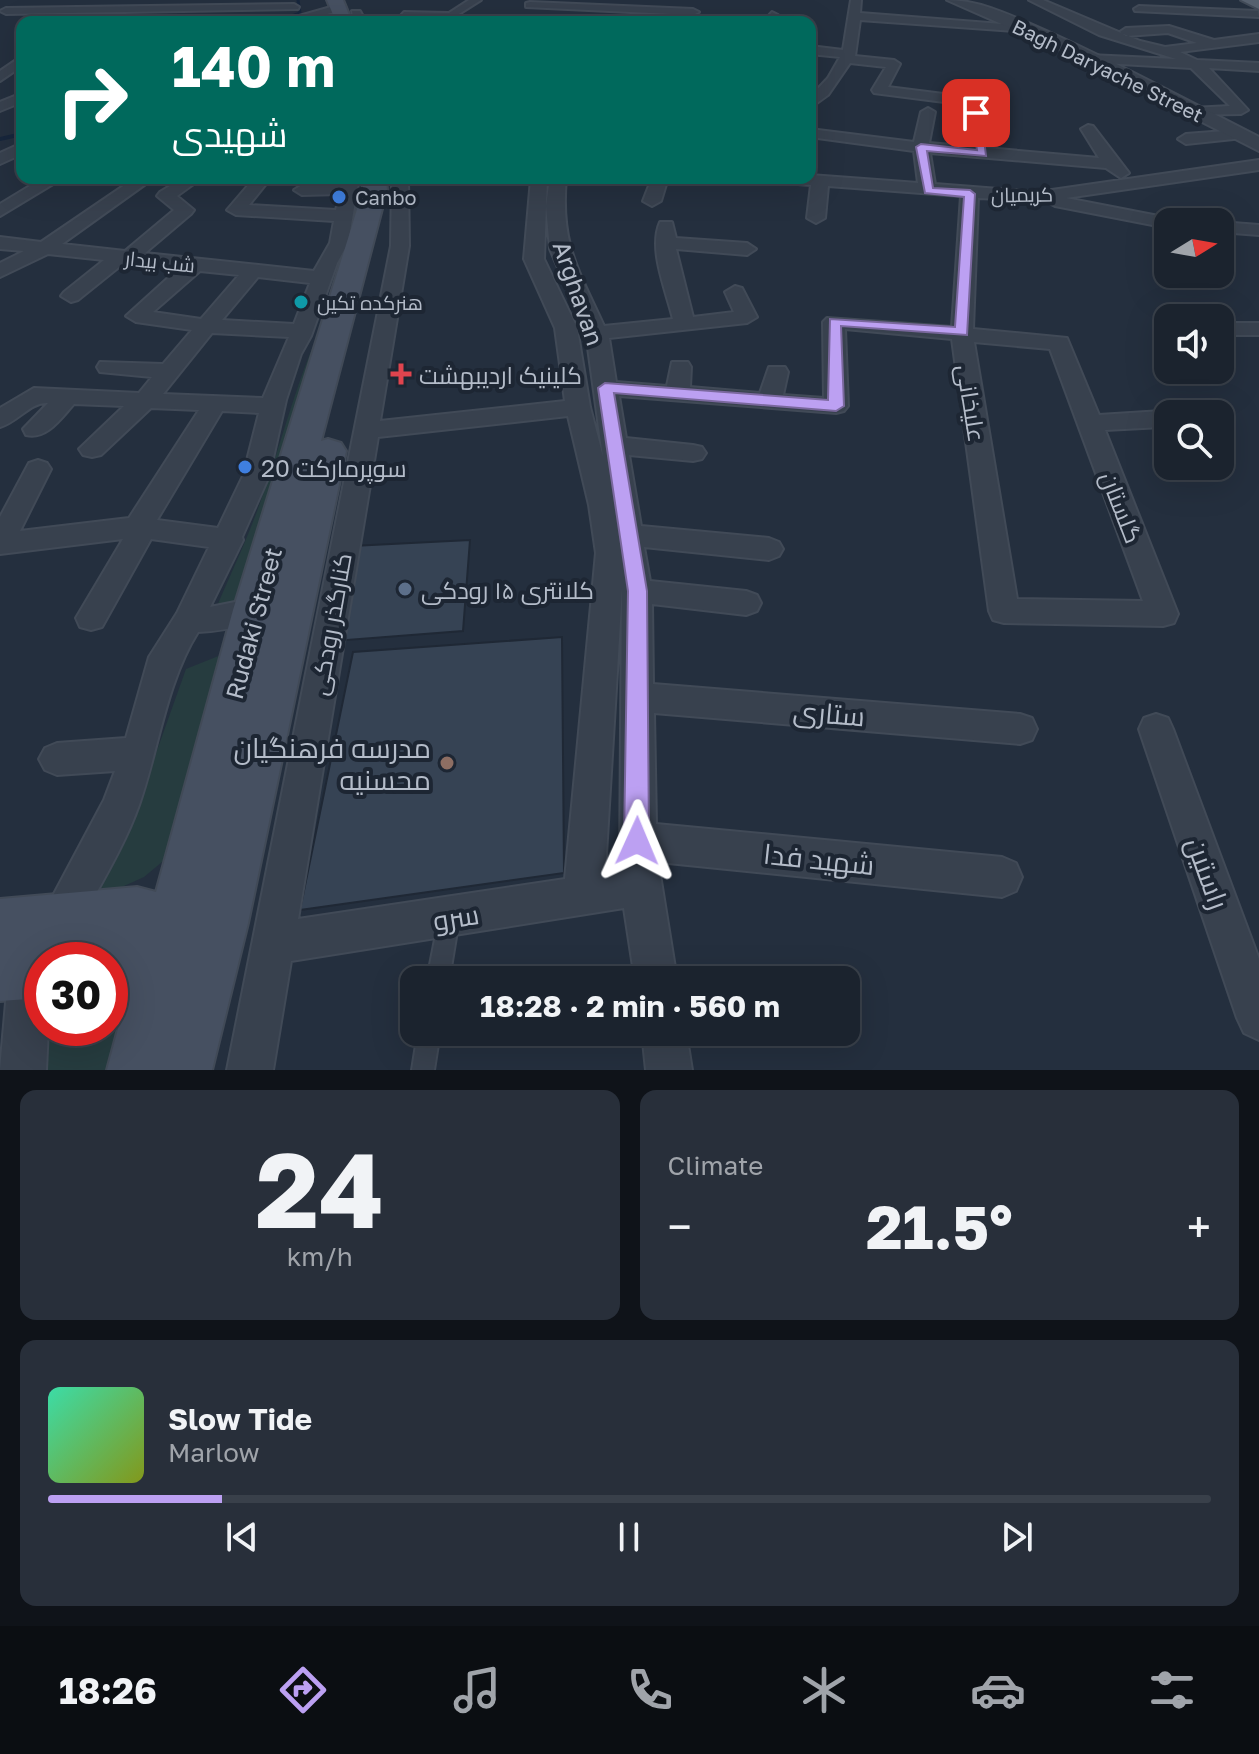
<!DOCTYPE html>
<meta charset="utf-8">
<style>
:root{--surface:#1b232e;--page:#282f3a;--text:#f1f3f6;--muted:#a0a4aa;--line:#39404a;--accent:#bca0f2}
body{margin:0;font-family:"Golos Text",Cairo,sans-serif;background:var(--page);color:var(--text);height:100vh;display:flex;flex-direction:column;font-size:30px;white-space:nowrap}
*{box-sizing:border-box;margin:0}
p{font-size:26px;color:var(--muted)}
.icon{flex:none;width:44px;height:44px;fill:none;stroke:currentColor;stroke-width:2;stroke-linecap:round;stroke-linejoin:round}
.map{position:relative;height:1070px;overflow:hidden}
.side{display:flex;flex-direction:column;gap:20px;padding:20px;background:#0f1319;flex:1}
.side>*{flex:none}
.guide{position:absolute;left:16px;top:16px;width:800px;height:168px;border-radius:16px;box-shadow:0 8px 32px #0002,0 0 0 2px var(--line);background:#00695c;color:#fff;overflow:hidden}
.needle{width:52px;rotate:79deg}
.buttons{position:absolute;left:1154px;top:208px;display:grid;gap:16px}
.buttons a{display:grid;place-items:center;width:80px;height:80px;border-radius:16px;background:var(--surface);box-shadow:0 8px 32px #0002,0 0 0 2px var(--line);font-size:40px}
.speed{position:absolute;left:24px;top:942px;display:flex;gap:16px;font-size:40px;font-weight:700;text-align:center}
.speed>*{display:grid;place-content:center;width:104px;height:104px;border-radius:50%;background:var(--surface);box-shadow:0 8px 32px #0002,0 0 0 2px var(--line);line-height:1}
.speed .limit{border:12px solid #d22;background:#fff;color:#111}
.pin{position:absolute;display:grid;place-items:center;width:68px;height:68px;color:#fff;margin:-34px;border-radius:16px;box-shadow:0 4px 12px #0006}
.me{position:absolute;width:88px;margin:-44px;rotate:1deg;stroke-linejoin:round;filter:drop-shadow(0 0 6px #0008)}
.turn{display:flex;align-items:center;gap:28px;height:168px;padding:0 24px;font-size:36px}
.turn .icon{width:104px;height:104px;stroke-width:2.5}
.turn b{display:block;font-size:56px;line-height:68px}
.big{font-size:60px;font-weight:700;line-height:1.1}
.side .tile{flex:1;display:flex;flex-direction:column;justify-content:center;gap:12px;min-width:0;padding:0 28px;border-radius:16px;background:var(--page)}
.side .dial{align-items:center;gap:0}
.dial b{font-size:104px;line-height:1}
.song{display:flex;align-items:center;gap:24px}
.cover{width:96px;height:96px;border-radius:12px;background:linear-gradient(135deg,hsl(160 70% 55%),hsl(70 70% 35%))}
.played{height:8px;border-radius:4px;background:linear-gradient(90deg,var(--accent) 15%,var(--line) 15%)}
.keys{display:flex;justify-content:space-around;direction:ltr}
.heat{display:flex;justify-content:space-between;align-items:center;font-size:44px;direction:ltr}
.side .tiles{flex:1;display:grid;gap:20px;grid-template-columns:1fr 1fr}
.tile:last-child{grid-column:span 2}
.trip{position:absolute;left:400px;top:966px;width:460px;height:80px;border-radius:16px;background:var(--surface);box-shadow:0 8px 32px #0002,0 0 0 2px var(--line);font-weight:700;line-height:80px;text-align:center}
.tab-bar{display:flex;height:128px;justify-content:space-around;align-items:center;background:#0b0e12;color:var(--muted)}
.tab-bar .icon{width:56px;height:56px}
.tab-bar .selected{color:var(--accent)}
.tab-bar b{font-size:36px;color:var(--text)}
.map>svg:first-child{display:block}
.green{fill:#263c3f}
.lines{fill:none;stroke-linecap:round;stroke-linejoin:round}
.stream-far1{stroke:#17263c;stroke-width:3}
.stream{stroke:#17263c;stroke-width:4}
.building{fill:#364354;stroke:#1f2835;stroke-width:2}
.service-casing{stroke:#414a57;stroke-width:4}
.minor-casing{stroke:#414a57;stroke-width:4}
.tertiary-casing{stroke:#414a57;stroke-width:4}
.secondary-casing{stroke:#414a57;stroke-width:4}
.primary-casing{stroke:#414a57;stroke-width:4}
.service{fill:#38414e;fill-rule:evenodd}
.minor{fill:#38414e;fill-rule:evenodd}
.tertiary{fill:#38414e;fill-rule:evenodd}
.secondary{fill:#465061;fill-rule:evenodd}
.primary{fill:#56606e;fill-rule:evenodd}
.route{fill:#bca0f2;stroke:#7a689d;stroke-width:2}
.shop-dot{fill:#3f7fe0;stroke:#1d2633;stroke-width:3}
.culture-dot{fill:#0f9aa8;stroke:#1d2633;stroke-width:3}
.health-dot{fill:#e0444e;stroke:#1d2633;stroke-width:3}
.service-dot{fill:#5c6f8a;stroke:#1d2633;stroke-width:3}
.education-dot{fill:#8d6e63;stroke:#1d2633;stroke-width:3}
.labels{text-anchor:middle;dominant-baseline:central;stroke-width:8;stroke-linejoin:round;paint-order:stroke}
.far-street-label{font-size:20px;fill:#b4bcc9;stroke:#1d2633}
.far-poi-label{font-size:20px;fill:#b4bcc9;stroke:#1d2633;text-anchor:start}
.street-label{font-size:24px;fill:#b4bcc9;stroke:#1d2633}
.poi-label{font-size:24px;fill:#b4bcc9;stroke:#1d2633;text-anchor:start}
.near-street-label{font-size:28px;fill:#b4bcc9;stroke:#1d2633}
.near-poi-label{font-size:28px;fill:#b4bcc9;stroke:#1d2633;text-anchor:end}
</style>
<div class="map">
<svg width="1259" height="1070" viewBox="0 0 1259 1070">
<rect width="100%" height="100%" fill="#242f3e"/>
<path class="green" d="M340,291L248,604L215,611C230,575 247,540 260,503C286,431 301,358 340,291Z
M231,651L180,847L144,877L102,896L100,878L155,756L186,669Z
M110,1023L119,1034L117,1070H38L43,1028H110Z"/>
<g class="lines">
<path class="stream-far1" d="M276,22L300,13L298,0"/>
<path class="stream" d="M0,139L22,134"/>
</g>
<path class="building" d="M470,540L463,631L334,641L352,546Z
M562,637L564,873L300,910L353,652Z"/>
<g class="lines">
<defs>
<path id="service" d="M449,909L456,912L459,919L449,980H427L439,919L442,912Z
M418,1032H440L434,1070H412Z"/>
<path id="minor" d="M469,0H481L451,19L411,17L407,22H395L404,12L449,13Z
M851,0H861L860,13L1028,26L1034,29L1028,32L860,20L855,56L894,60L900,64L888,87L983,99L990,103L983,107L874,93L872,90L886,67L850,63L828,95L810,108V97L828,78L840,57L810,54V46L843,50Z
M1029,0H1043L1140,41L1165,47L1197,43L1168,33L1126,36L1120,32L1126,28L1169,26L1214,40L1259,34V42L1180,52L1197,60L1259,63V71L1209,68L1248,110L1241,114L1187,115V109L1192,108L1230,106L1191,68L1085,62V56L1089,55L1176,59L1099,35Z
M530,2L693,9L699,12L693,15L526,7V3Z
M294,4L299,7L298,9L6,14L0,11L6,8Z
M338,5L342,6V10L297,22H278Z
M1139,6L1258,11L1259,17L1135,11L1134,9Z
M352,11H360L366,22H354Z
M772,12L778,15L775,22H763Z
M22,56V66L0,81V71Z
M22,93V102L0,111V102Z
M928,108L935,112L929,143L1099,158L1081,129L1088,125L1093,126L1129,173L1121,178L1106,168L930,153L935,184L1038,192L1259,160V170L1066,198L1174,219L1176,222H1168V228L1055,206L1046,201L978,198L973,329L1067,338L1099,415L1162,411L1171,414H1168V425L1162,427L1105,430L1178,614L1174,623L1163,626L1004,623L993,620L989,611L952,339L845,329L848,406L844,411L836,413L619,396L626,438L693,445L702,447L706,453L702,459L693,461L629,455L641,526L769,538L779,542L783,549L779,556L769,560L644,547L650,581L746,591L757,595L761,603L757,611L746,615L652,604L653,684L1020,714L1032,718L1037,729L1032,740L1020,744L654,713L656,824L1002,857L1016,863L1022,877L1016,891L1002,897L658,862L677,980H635L624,908L291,961L273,1070H227L391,246L392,178H408L409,246L380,421L565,401L555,328L524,259L531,179L547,178L544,259L577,328L590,407L603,457L586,333L550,249L546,206L550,178H566C560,244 578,269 604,326L673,319C666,290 648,249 660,222H672L676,238L747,243L756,249L747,255L676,249L693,317L734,312L725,292L735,286L742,288L757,317L747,323L609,338L616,382L667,386L672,362H688L691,367L690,387L760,393L769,367H785L788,372L783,395L824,398L823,322L827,318L952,327L961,196L828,186L825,218L816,223L807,218L811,185L784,183L776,178H810V175L918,183L914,151L810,137V129L914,142L921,112ZM974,342L1050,349L1143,601L1017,599ZM568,416L589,505L596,553L565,879L298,919L378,437ZM622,588L620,870L605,872Z
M1238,130L1243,132V138L1186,144L1178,139L1186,134Z
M22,143V154L0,164V153Z
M43,178H63L0,216V204Z
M135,178H154L62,244L125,251L174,210L157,196L160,192L183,178H202L177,196L194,210L191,214L145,253L314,271L330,243L334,221L236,215L227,210L251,182L247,178L270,179L249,205L336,210L340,194L302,195L294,190L302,185L342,184L343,178H359L348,243L337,263L311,336L301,354L286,400L269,476L242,537L243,540L210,607L255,598L266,601L270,610L266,619C243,626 222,631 198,632C166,683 159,748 139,805C123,850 95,893 73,936L59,942L45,936L39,922L104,800L115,771L57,775L45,770L39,759L45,748L57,743L126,738L149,657L177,613L209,547L151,539L102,627L91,630L80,627L76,618L123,539L0,554V517L29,463L38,460L47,463L51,469L20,531L129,518L199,410L151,408L101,455L92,457L83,455L79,449L124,406L74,404C61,418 47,440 26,435L23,429L48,403C30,402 18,422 0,427V408L34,388L139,393L152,377L100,372L97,367L100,362L163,364L192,330L136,322L126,316L179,268L124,263L78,300L71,302L61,296L64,292L104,260L48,254L0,277V263L24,251L0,249V237L41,242ZM200,271L239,275L201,319L153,312ZM258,277L310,283L294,324L222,320ZM212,333L289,337L263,398L163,394ZM222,411L259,413L243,476L218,528L157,520Z
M652,178H668L661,201L652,206L643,201Z
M1218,222H1220L1259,225V235L1220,232Z
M1221,323H1259V335H1220Z
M1156,714L1168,718L1173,729L1259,959V1040L1244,1033L1237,1018L1139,729L1144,718Z
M30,948L45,954L47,960H42V1028H48L46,1070H0L9,969L15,954Z
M642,1032H686L692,1070H646Z"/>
<path id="tertiary" d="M947,0C983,0 1018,19 1051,33C1122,65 1190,102 1259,137V151L1065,52Z"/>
<path id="secondary" d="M327,0H343L352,22H336Z
M362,178H386L387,190L321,441L328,439L341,443L346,451L248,923L212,1070H107L129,988L110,992V960H81L85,949L65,951L69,960H42V998L0,1001V899L137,887L156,892L233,610L363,190Z"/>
<path id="primary" d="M1241,0H1259V9Z"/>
</defs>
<use href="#service" class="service-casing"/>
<use href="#minor" class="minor-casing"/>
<use href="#tertiary" class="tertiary-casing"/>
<use href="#secondary" class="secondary-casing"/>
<use href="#primary" class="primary-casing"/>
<use href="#service" class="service"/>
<use href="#minor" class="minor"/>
<use href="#tertiary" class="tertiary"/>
<use href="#secondary" class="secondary"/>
<use href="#primary" class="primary"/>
</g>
<path class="route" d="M976,110L981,113L986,156L927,151L933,188L970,190L975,194L967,335L841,326L844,406L836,411L614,393L647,591L649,841L645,849L637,853L628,849L624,841L628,591L598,388L605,383L828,400L830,319L955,327L964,197L925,193L916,147L921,144L977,150L971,113Z"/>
<g class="shop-dot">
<circle cx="339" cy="197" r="8"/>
<circle cx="245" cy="467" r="8"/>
</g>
<circle class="culture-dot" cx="301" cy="302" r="8"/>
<path class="health-dot" d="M397 362h8v8h8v8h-8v8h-8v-8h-8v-8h8z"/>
<circle class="service-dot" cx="405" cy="589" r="8"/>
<circle class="education-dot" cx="447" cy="763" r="8"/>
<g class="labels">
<g class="far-street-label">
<text transform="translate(1108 70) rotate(26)">Bagh Daryache Street</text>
<text transform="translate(1022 194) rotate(-1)">کریمیان</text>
<text transform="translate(160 261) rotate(6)">شب بیدار</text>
</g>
<g class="far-poi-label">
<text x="355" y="197">Canbo</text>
<text x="317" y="302">هنرکده تکین</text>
</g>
<g class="street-label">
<text transform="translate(579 293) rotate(71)">Arghavan</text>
<text transform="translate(972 403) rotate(81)">علیخانی</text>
<text transform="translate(1122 507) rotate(69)">گلستان</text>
<text transform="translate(253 623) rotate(-75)">Rudaki Street</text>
<text transform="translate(330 624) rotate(-80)">کنارگذر رودکی</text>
</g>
<g class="poi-label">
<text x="419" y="374">کلینیک اردیبهشت</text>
<text x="261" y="467">سوپرمارکت 20</text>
<text x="421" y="589">کلانتری ۱۵ رودکی</text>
</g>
<g class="near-street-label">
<text transform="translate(829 713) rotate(5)">ستاری</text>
<text transform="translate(819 859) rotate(6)">شهید فدا</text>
<text transform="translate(1208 873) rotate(70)">راستین</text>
<text transform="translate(456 917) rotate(-9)">سرو</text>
</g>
<g class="near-poi-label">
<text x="431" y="747">مدرسه فرهنگیان<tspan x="431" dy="32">محسنیه</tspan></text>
</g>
</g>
</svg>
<div class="buttons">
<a><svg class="needle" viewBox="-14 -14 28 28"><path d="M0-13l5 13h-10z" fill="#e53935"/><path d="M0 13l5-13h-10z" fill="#a0a4aa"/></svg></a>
<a><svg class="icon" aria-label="sound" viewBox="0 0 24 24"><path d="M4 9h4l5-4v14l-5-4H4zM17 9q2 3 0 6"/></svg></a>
<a><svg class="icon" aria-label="search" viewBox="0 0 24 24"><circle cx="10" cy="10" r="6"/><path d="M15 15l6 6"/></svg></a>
</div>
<div class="speed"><div class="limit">30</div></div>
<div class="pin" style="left:976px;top:113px;background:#d93025"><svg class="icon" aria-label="arrive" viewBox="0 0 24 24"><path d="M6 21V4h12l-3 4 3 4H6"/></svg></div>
<svg class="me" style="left:637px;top:841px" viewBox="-20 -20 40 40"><path d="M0-17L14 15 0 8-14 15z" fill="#bca0f2" stroke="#fff" stroke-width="4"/></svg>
<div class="trip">18:28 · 2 min · 560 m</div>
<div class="guide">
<div class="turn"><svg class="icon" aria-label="right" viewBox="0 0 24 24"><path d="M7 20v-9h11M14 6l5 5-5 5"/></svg><div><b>140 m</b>شهیدی</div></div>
</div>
</div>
<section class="side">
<div class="tiles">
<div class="tile dial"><b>24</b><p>km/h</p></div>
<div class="tile"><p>Climate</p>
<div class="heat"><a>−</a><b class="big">21.5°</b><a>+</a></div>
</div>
<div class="tile">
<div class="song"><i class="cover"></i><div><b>Slow Tide</b><p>Marlow</p></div></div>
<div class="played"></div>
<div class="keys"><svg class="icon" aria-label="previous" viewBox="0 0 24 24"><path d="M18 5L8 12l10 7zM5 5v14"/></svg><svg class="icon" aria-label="pause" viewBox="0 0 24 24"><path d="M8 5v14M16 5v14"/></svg><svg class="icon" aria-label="next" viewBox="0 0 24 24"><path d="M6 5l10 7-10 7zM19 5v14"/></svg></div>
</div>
</div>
</section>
<nav class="tab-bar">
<b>18:26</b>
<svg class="icon selected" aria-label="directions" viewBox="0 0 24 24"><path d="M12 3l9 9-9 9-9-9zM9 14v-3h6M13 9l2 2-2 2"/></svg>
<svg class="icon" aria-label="music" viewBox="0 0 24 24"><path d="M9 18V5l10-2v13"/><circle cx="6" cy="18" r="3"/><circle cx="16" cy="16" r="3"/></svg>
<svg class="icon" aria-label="phone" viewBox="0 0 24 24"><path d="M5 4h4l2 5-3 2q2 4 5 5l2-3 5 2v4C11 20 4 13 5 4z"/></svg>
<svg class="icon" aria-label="climate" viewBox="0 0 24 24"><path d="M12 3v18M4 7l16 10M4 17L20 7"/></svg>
<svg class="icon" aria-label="car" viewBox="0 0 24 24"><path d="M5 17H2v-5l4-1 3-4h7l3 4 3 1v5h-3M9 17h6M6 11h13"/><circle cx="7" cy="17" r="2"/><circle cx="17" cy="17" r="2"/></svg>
<svg class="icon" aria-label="filters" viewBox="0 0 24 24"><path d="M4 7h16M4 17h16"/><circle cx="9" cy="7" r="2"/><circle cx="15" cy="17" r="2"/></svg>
</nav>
